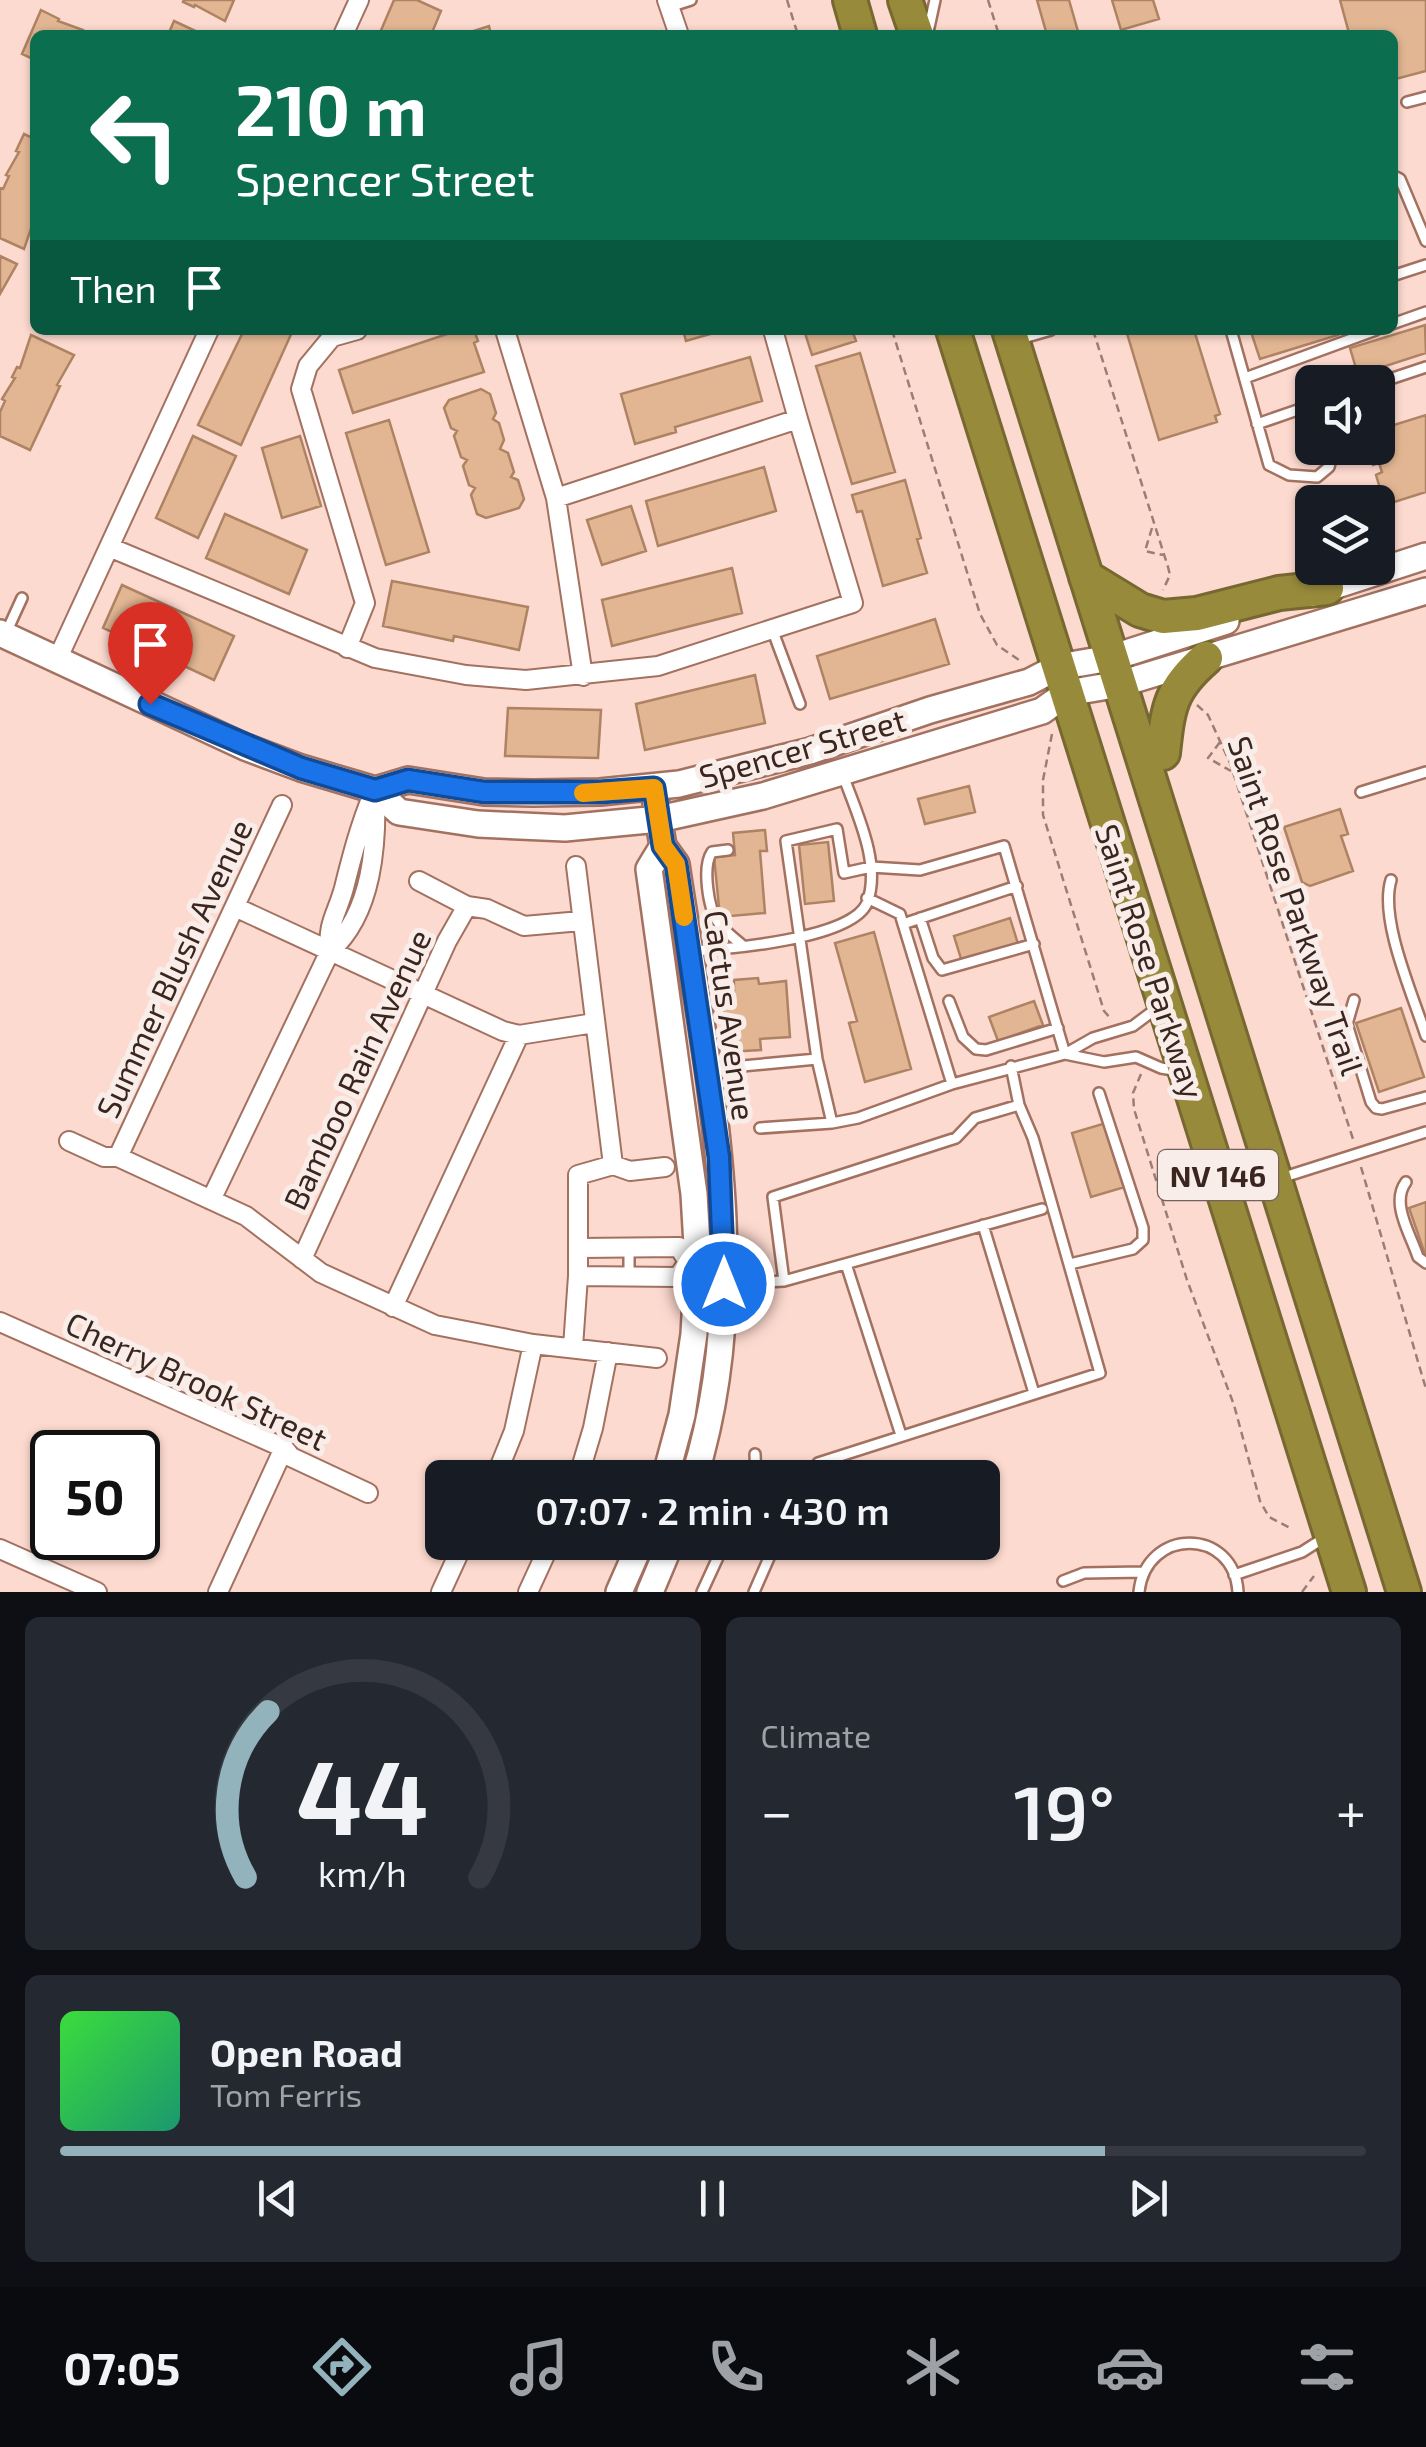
<!DOCTYPE html>
<meta charset="utf-8">
<style>
:root{--surface:#171b24;--page:#242831;--text:#f1f3f6;--muted:#9ea1a6;--line:#363941;--accent:#92b2bc}
body{margin:0;font-family:"Exo 2",sans-serif;background:var(--page);color:var(--text);height:100vh;display:flex;flex-direction:column;font-size:38px;white-space:nowrap}
*{box-sizing:border-box;margin:0}
p{font-size:32px;color:var(--muted)}
.icon{flex:none;width:55px;height:55px;fill:none;stroke:currentColor;stroke-width:2;stroke-linecap:round;stroke-linejoin:round}
.map{position:relative;height:1592px;overflow:hidden}
.sheet{display:flex;flex-direction:column;gap:25px;padding:25px;background:#0d0f14;flex:1}
.sheet>*{flex:none}
.guide{position:absolute;left:30px;top:30px;width:1368px;height:305px;border-radius:15px;box-shadow:0 2px 8px #0004;background:#0b6e4f;color:#fff;overflow:hidden}
.fabs{position:absolute;left:1295px;top:365px;display:grid;gap:20px}
.fabs a{display:grid;place-items:center;width:100px;height:100px;border-radius:15px;background:var(--surface);box-shadow:0 2px 8px #0004;font-size:50px}
.speed{position:absolute;left:30px;top:1430px;display:flex;gap:20px;font-size:50px;font-weight:700;text-align:center}
.speed>*{display:grid;place-content:center;width:130px;height:130px;border-radius:50%;background:var(--surface);box-shadow:0 2px 8px #0004;line-height:1}
.speed .limit{border:5px solid #111;border-radius:15px;background:#fff;color:#111}
.pin{position:absolute;display:grid;place-items:center;width:85px;height:85px;color:#fff;margin:-102px -42px;border-radius:50% 50% 50% 0;rotate:-45deg;box-shadow:0 0 10px #0007}
.pin .icon{rotate:45deg}
.me{position:absolute;width:110px;margin:-55px;rotate:0deg;stroke-linejoin:round;filter:drop-shadow(0 0 8px #0008)}
.turn{display:flex;align-items:center;gap:35px;height:210px;padding:0 40px;font-size:45px}
.turn .icon{width:130px;height:130px;stroke-width:2.5}
.turn b{display:block;font-size:70px;line-height:85px}
.then{display:flex;align-items:center;height:95px;padding:0 40px;background:#0003;gap:20px;font-size:38px}
.big{font-size:75px;font-weight:600;line-height:1.1}
.sheet .card{flex:1;display:flex;flex-direction:column;justify-content:center;gap:15px;min-width:0;padding:0 35px;border-radius:15px;background:var(--page)}
.sheet .dial{align-items:center;gap:0}
.dial svg{height:260px;overflow:visible;fill:none;stroke:var(--line);stroke-width:7;stroke-linecap:round;text-anchor:middle}
.dial text{fill:var(--text);stroke:none}
.song{display:flex;align-items:center;gap:30px}
.cover{width:120px;height:120px;border-radius:15px;background:linear-gradient(135deg,hsl(120 70% 55%),hsl(160 70% 35%))}
.played{height:10px;border-radius:5px;background:linear-gradient(90deg,var(--accent) 80%,var(--line) 80%)}
.keys{display:flex;justify-content:space-around;direction:ltr}
.heat{display:flex;justify-content:space-between;align-items:center;font-size:55px;direction:ltr}
.sheet .tiles{flex:1;display:grid;gap:25px;grid-template-columns:1fr 1fr}
.card:last-child{grid-column:span 2}
.trip{position:absolute;left:425px;top:1460px;width:575px;height:100px;border-radius:15px;background:var(--surface);box-shadow:0 2px 8px #0004;font-weight:600;line-height:100px;text-align:center}
.tabs{display:flex;height:160px;justify-content:space-around;align-items:center;background:#090b0e;color:var(--muted)}
.tabs .icon{width:70px;height:70px}
.tabs .on{color:var(--accent)}
.tabs b{font-size:45px;color:var(--text)}
.map>svg:first-child{display:block}
.building{fill:#e2b693;stroke:#ad8363;stroke-width:2.5}
.lines{fill:none;stroke-linecap:round;stroke-linejoin:round}
.lane-casing{stroke:#a37160;stroke-width:14}
.street-casing{stroke:#a37160;stroke-width:22}
.secondary-casing{stroke:#a37160;stroke-width:30}
.highway-casing{stroke:#776731;stroke-width:38}
.path{stroke:#9a7e75;stroke-width:2.5;stroke-dasharray:8 5;stroke-linecap:butt}
.lane{stroke:#fff;stroke-width:9}
.street{stroke:#fff;stroke-width:18}
.secondary{stroke:#fff;stroke-width:25}
.highway{stroke:#988a3b;stroke-width:32}
.route-casing{stroke:#114b97;stroke-width:25}
.route{stroke:#1a73e8;stroke-width:18}
.slow{stroke:#f59e0b;stroke-width:18}
.labels{text-anchor:middle;dominant-baseline:central;stroke-width:10;stroke-linejoin:round;paint-order:stroke}
.shield{fill:#f9ede9;stroke:#74615c;stroke-width:2.5}
.shield-label{font-size:30px;font-weight:bold;fill:#3b251f}
.street-label{font-size:32px;fill:#3b251f;stroke:#f9ede9}
</style>
<div class="map">
<svg width="1426" height="1592" viewBox="0 0 1426 1592">
<rect width="100%" height="100%" fill="#fddacf"/>
<path class="building" d="M184,0H183H234L225,21L195,5L194,7L183,2Z
M394,0H417L441,11L431,35H379Z
M1037,0H1069L1079,35H1047Z
M1112,0H1153L1159,19L1121,30Z
M1340,0H1426V71L1392,80V35L1349,33Z
M41,10L59,19L58,21L83,30L82,33L87,35H35V60L22,54Z
M174,21L204,35H168Z
M489,26L491,35H461Z
M24,134L35,139V217L24,249L0,238V188L3,189L9,176L6,175L19,152L16,151Z
M0,256L17,264L0,294Z
M1425,325L1426,353L1358,375L1350,348Z
M244,330H293L241,445L198,425Z
M459,330H474L478,341L474,343L484,372L353,413L339,370Z
M683,330H724L686,341Z
M804,330H852L856,341L812,355Z
M1126,330H1194L1220,414L1215,416L1217,422L1159,440Z
M1256,330H1336L1338,335L1260,359L1251,332Z
M31,335L74,355L57,385L60,386L30,450L0,436V412L5,401L2,399L15,378L12,377L17,367L20,368Z
M860,353L895,472L852,484L816,366Z
M750,357L762,401L675,427L676,432L635,444L621,394Z
M481,389L490,394L496,413L493,419L499,423L504,440L500,449L508,453L514,472L511,477L518,480L524,499L519,508L486,518L477,514L471,495L475,488L469,485L463,466L467,460L461,457L454,436L457,431L451,428L444,408L449,400Z
M1426,415V492L1385,505L1376,475L1382,472L1379,463L1373,465L1368,448H1378V430Z
M389,420L429,552L386,565L346,433Z
M193,436L236,456L198,538L156,518Z
M300,436L321,506L282,518L262,448Z
M764,467L776,511L658,546L646,501Z
M905,480L921,538L917,539L927,573L883,586L862,511L857,512L852,495Z
M631,506L646,551L602,565L587,520Z
M225,514L307,550L289,594L206,558Z
M732,568L742,613L612,646L602,600Z
M392,581L528,607L519,650L454,636L453,641L383,626Z
M122,585L234,636L214,680L103,628Z
M935,619L949,664L830,699L817,656Z
M755,675L765,723L645,750L636,704Z
M508,708L601,710L598,758L505,756Z
M969,786L975,812L925,824L918,799Z
M1340,809L1348,834L1341,836L1353,871L1310,886L1302,882L1284,827Z
M765,830L767,851H760L765,913L720,917L714,857L735,855L733,833Z
M828,842L834,901L805,904L799,845Z
M1010,918L1018,944L962,962L954,936Z
M874,932L911,1069L865,1082L849,1023L857,1021L835,943Z
M758,978L759,984L786,981L790,1037L760,1039L761,1050L727,1052L722,991L734,990V980Z
M1034,1001L1043,1025L998,1041L989,1017Z
M1401,1008L1424,1077L1379,1092L1356,1023Z
M1106,1123L1125,1187L1091,1197L1072,1133Z
M1426,1202V1257L1409,1208Z"/>
<g class="lines">
<defs>
<path id="lane" d="M669,7L691,0
M928,32L935,0
M1407,102L1426,97
M1392,175L1400,179L1426,241
M1392,276L1426,265
M1392,324L1426,312
M1231,330L1269,465L1289,475L1317,477L1329,467L1334,448
M1020,339L1051,330
M1245,378L1376,330
M1378,383L1426,367
M1257,424L1312,405
M772,629L800,704
M6,633L22,598
M1361,792L1426,772
M728,850L712,852C702,866 708,908 718,922C724,931 734,938 742,945
M1391,880C1379,920 1413,995 1426,1036
M867,898L900,914L952,1084
M920,918L933,958L942,970L1034,944
M903,924L1017,886
M692,951C728,949 852,939 867,903C882,864 856,812 843,775
M1354,1000L1347,1024L1371,1102L1376,1108L1382,1109L1426,1097
M949,1001L963,1037L976,1049L986,1050L1058,1028
M1065,1054L1104,1062L1136,1057L1161,1068L1179,1071
M710,1069L817,1059
M832,1123L858,1118L952,1084L1065,1054L1093,1038L1133,1026L1157,1008
M760,1128L832,1123L817,1059L786,841L837,829L844,873L871,867L920,870L1004,846L1065,1054
M1281,1178L1426,1132
M1406,1182C1390,1203 1411,1235 1418,1257L1426,1263
M983,1225L1034,1393
M846,1264L901,1435
M1070,1264L1133,1249L1143,1240V1228L1099,1093
M629,1277V1247
M784,1281L773,1197L956,1138L975,1118L1019,1105L1011,1066
M725,1284L784,1281L1042,1209
M755,1454L756,1478
M809,1478L818,1463L1100,1373L1033,1138L1019,1105
M1234,1575L1302,1552L1324,1538
M1063,1581L1084,1573L1143,1572
M702,1592L725,1542
M754,1592L776,1542
M1139,1592C1146,1527 1234,1527 1238,1592"/>
<path id="street" d="M667,0L679,35
M343,35L359,0
M331,330L332,337L308,366L301,389L365,603L347,648
M505,330L556,498L798,419L773,330
M332,337L357,330
M556,498L583,676
M109,547L375,658L466,675L526,680L658,666L853,603L798,419
M57,660L209,330
M576,866L613,1165
M419,881L467,906L487,909L524,926L581,921
M235,907L503,1031L519,1035L594,1023
M330,951C327,923 337,914 344,888C352,856 360,825 373,794
M69,1141L104,1157H118L246,1216L321,1273L435,1325L533,1344L657,1358
M118,1157L282,805
M211,1200L330,951C373,913 377,843 375,790
M579,1248L679,1247L688,1262
M302,1259L447,941L467,906
M578,1276L678,1277L688,1262
M393,1307L519,1035
M0,1322L284,1448L291,1457L368,1493
M573,1347L578,1276V1175L613,1165L630,1171L665,1167
M495,1478L514,1431L533,1344
M578,1478L593,1428L608,1352
M0,1549L97,1592
M218,1592L284,1448
M441,1592L464,1542
M528,1592L551,1542"/>
<path id="secondary" d="M1312,593L1426,556
M0,633L245,747L301,768L375,790L399,812L478,824L565,828L659,819L763,796L1042,711L1067,693L1120,684L1426,591
M375,790L408,780L484,792L533,793L600,792L679,784L810,751L930,710L1029,682L1058,667L1111,658L1226,621
M656,803L663,846L676,864C706,1066 757,1277 694,1478
M663,846L649,869L694,1194L698,1262L694,1334L682,1415L665,1478
M619,1592L641,1542
M650,1592L671,1542"/>
<path id="highway" d="M850,0L860,35
M905,0L917,35
M953,330L1349,1592
M1009,330L1404,1592
M1086,577L1140,610L1163,617L1197,614L1279,593L1327,588
M1140,748L1163,753C1168,707 1170,689 1206,658"/>
</defs>
<use href="#lane" class="lane-casing"/>
<use href="#street" class="street-casing"/>
<use href="#secondary" class="secondary-casing"/>
<use href="#highway" class="highway-casing"/>
<path class="path" d="M787,0L798,35
M988,0L999,35
M892,330L980,614L997,645L1019,660
M1093,330L1168,567L1170,575L1163,590
M1152,528L1145,551L1163,555
M1197,705L1208,715L1230,763L1353,1139
M1052,734L1043,780V815L1104,1011L1111,1019
M1220,742L1208,758L1231,771
M1141,1074L1133,1093L1134,1109L1187,1280L1234,1405L1260,1501L1269,1517L1290,1528
M1361,1167L1426,1389
M1302,1592L1314,1576"/>
<use href="#lane" class="lane"/>
<use href="#street" class="street"/>
<use href="#secondary" class="secondary"/>
<use href="#highway" class="highway"/>
</g>
<g class="lines">
<defs>
<path id="route" d="M150,704L301,768L375,790L408,780L484,792H600L654,788L663,846L676,864L719,1157L724,1284"/>
</defs>
<use href="#route" class="route-casing"/>
<use href="#route" class="route"/>
<path class="slow" d="M583,793L654,788L663,846L676,864L684,917"/>
</g>
<g class="labels">
<rect class="shield" x="1158" y="1150" width="120" height="50" rx="8"/>
<g class="shield-label">
<text x="1218" y="1175">NV 146</text>
</g>
<g class="street-label">
<text transform="translate(802 747) rotate(-16)">Spencer Street</text>
<text transform="translate(1297 905) rotate(71)">Saint Rose Parkway Trail</text>
<text transform="translate(1151 961) rotate(72)">Saint Rose Parkway</text>
<text transform="translate(173 968) rotate(-65)">Summer Blush Avenue</text>
<text transform="translate(731 1015) rotate(82)">Cactus Avenue</text>
<text transform="translate(356 1069) rotate(-65)">Bamboo Rain Avenue</text>
<text transform="translate(197 1380) rotate(25)">Cherry Brook Street</text>
</g>
</g>
</svg>
<div class="fabs">
<a><svg class="icon" aria-label="sound" viewBox="0 0 24 24"><path d="M4 9h4l5-4v14l-5-4H4zM17 9q2 3 0 6"/></svg></a>
<a><svg class="icon" aria-label="layers" viewBox="0 0 24 24"><path d="M12 4l9 5-9 5-9-5zM3 14l9 5 9-5"/></svg></a>
</div>
<div class="speed"><div class="limit">50</div></div>
<div class="pin" style="left:150px;top:704px;background:#d93025"><svg class="icon" aria-label="arrive" viewBox="0 0 24 24"><path d="M6 21V4h12l-3 4 3 4H6"/></svg></div>
<svg class="me" style="left:724px;top:1284px" viewBox="-20 -20 40 40"><circle r="17" fill="#1a73e8" stroke="#fff" stroke-width="3"/><path d="M0-11L8 9 0 5-8 9z" fill="#fff"/></svg>
<div class="trip">07:07 · 2 min · 430 m</div>
<div class="guide">
<div class="turn"><svg class="icon" aria-label="left" viewBox="0 0 24 24"><path d="M17 20v-9H6M10 6l-5 5 5 5"/></svg><div><b>210 m</b>Spencer Street</div></div>
<div class="then">Then<svg class="icon" aria-label="arrive" viewBox="0 0 24 24"><path d="M6 21V4h12l-3 4 3 4H6"/></svg></div>
</div>
</div>
<section class="sheet">
<div class="tiles">
<div class="card dial"><svg viewBox="0 0 100 80">
<path d="M14 69A42 42 0 1 1 86 69"/>
<path d="M14 69A42 42 0 0 1 21 18" stroke="#92b2bc"/>
<text x="50" y="56" font-size="32" font-weight="700">44</text>
<text x="50" y="72" font-size="11">km/h</text>
</svg></div>
<div class="card"><p>Climate</p>
<div class="heat"><a>−</a><b class="big">19°</b><a>+</a></div>
</div>
<div class="card">
<div class="song"><i class="cover"></i><div><b>Open Road</b><p>Tom Ferris</p></div></div>
<div class="played"></div>
<div class="keys"><svg class="icon" aria-label="previous" viewBox="0 0 24 24"><path d="M18 5L8 12l10 7zM5 5v14"/></svg><svg class="icon" aria-label="pause" viewBox="0 0 24 24"><path d="M8 5v14M16 5v14"/></svg><svg class="icon" aria-label="next" viewBox="0 0 24 24"><path d="M6 5l10 7-10 7zM19 5v14"/></svg></div>
</div>
</div>
</section>
<nav class="tabs">
<b>07:05</b>
<svg class="icon on" aria-label="directions" viewBox="0 0 24 24"><path d="M12 3l9 9-9 9-9-9zM9 14v-3h6M13 9l2 2-2 2"/></svg>
<svg class="icon" aria-label="music" viewBox="0 0 24 24"><path d="M9 18V5l10-2v13"/><circle cx="6" cy="18" r="3"/><circle cx="16" cy="16" r="3"/></svg>
<svg class="icon" aria-label="phone" viewBox="0 0 24 24"><path d="M5 4h4l2 5-3 2q2 4 5 5l2-3 5 2v4C11 20 4 13 5 4z"/></svg>
<svg class="icon" aria-label="climate" viewBox="0 0 24 24"><path d="M12 3v18M4 7l16 10M4 17L20 7"/></svg>
<svg class="icon" aria-label="car" viewBox="0 0 24 24"><path d="M5 17H2v-5l4-1 3-4h7l3 4 3 1v5h-3M9 17h6M6 11h13"/><circle cx="7" cy="17" r="2"/><circle cx="17" cy="17" r="2"/></svg>
<svg class="icon" aria-label="filters" viewBox="0 0 24 24"><path d="M4 7h16M4 17h16"/><circle cx="9" cy="7" r="2"/><circle cx="15" cy="17" r="2"/></svg>
</nav>
